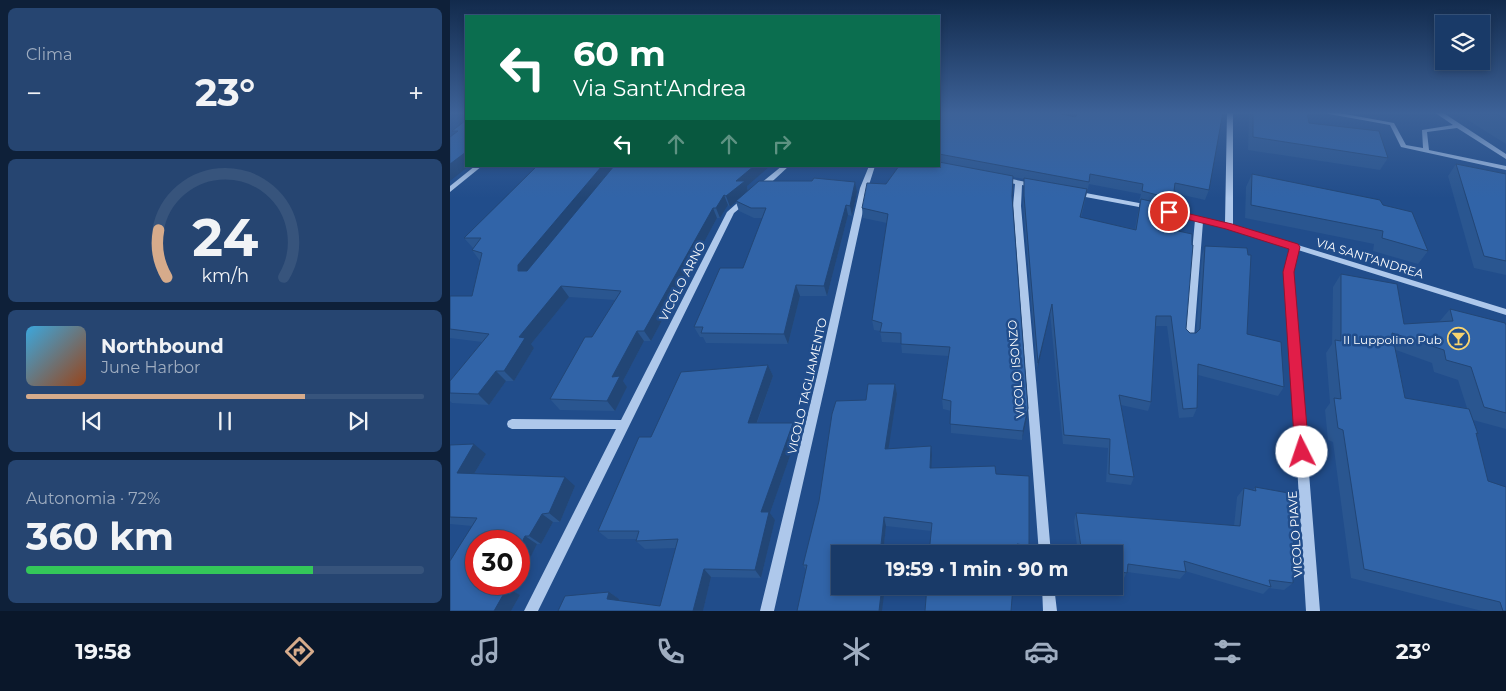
<!DOCTYPE html>
<html lang="it">
<meta charset="utf-8">
<style>
:root{--surface:#193a68;--page:#264571;--text:#f1f3f6;--muted:#9fadc0;--line:#37547c;--accent:#d6ab8b}
body{margin:0;font-family:Montserrat,sans-serif;background:var(--page);color:var(--text);height:100vh;display:flex;flex-direction:column;font-size:19px;white-space:nowrap}
*{box-sizing:border-box;margin:0}
p{font-size:16px;color:var(--muted)}
.icon{flex:none;width:28px;height:28px;fill:none;stroke:currentColor;stroke-width:2;stroke-linecap:round;stroke-linejoin:round}
.map{position:relative;flex:1;overflow:hidden}
.details{display:flex;flex-direction:column;gap:8px;padding:8px;background:#0e2039;width:450px}
.details>*{flex:none}
.banner{position:absolute;left:15px;top:15px;width:475px;height:152px;border-radius:0px;box-shadow:0 2px 8px #0003,0 0 0 1px var(--line);background:#0b6e4f;color:#fff;overflow:hidden}
.controls{position:absolute;left:985px;top:15px;display:grid;gap:10px}
.controls a{display:grid;place-items:center;width:55px;height:55px;border-radius:0px;background:var(--surface);box-shadow:0 2px 8px #0003,0 0 0 1px var(--line);font-size:25px}
.speed{position:absolute;left:15px;top:530px;display:flex;gap:10px;font-size:25px;font-weight:700;text-align:center}
.speed>*{display:grid;place-content:center;width:65px;height:65px;border-radius:50%;background:var(--surface);box-shadow:0 2px 8px #0003,0 0 0 1px var(--line);line-height:1}
.speed .limit{border:8px solid #d22;background:#fff;color:#111}
.pin{position:absolute;display:grid;place-items:center;width:42px;height:42px;color:#fff;margin:-21px;border:2px solid #fff;border-radius:50%;box-shadow:0 1px 5px #0007}
.me{position:absolute;width:55px;margin:-28px;rotate:356deg;stroke-linejoin:round;filter:drop-shadow(0 0 4px #0008)}
.turn{display:flex;align-items:center;gap:18px;height:105px;padding:0 25px;font-size:22px}
.turn .icon{width:65px;height:65px;stroke-width:2.5}
.turn b{display:block;font-size:35px;line-height:42px}
.lanes{display:flex;align-items:center;height:48px;padding:0 25px;background:#0003;justify-content:center;gap:25px;direction:ltr}
.lanes .off{opacity:.35}
.big{font-size:38px;font-weight:700;line-height:1.1}
.details .tile{flex:1;display:flex;flex-direction:column;justify-content:center;gap:8px;min-width:0;padding:0 18px;border-radius:8px;background:var(--page)}
.details .dial{align-items:center;gap:0}
.dial svg{height:130px;overflow:visible;fill:none;stroke:var(--line);stroke-width:7;stroke-linecap:round;text-anchor:middle}
.dial text{fill:var(--text);stroke:none}
.song{display:flex;align-items:center;gap:15px}
.cover{width:60px;height:60px;border-radius:8px;background:linear-gradient(135deg,hsl(200 70% 55%),hsl(20 70% 35%))}
.played{height:5px;border-radius:2px;background:linear-gradient(90deg,var(--accent) 70%,var(--line) 70%)}
.keys{display:flex;justify-content:space-around;direction:ltr}
.heat{display:flex;justify-content:space-between;align-items:center;font-size:28px;direction:ltr}
.charge{height:8px;border-radius:4px;background:linear-gradient(90deg,#34c759 72%,var(--line) 0)}
.trip{position:absolute;left:381px;top:545px;width:292px;height:50px;border-radius:0px;background:var(--surface);box-shadow:0 2px 8px #0003,0 0 0 1px var(--line);font-weight:700;line-height:50px;text-align:center}
.menu{display:flex;height:80px;justify-content:space-around;align-items:center;background:#0a172a;color:var(--muted)}
.menu .icon{width:35px;height:35px}
.menu .current{color:var(--accent)}
.menu b{font-size:22px;color:var(--text)}
main{display:flex;flex:1;min-height:0}
.map>svg:first-child{display:block}
.lines{fill:none;stroke-linecap:round;stroke-linejoin:round}
.minor{fill:#aec8eb;fill-rule:evenodd}
.wall{fill:#2a5690;fill-rule:evenodd}
.shaded-wall{fill:#224676}
.building{fill:#3164a8;stroke:#224676}
.route{fill:#e11d48;stroke:#92132f}
.labels{text-anchor:middle;dominant-baseline:central;stroke-width:5;stroke-linejoin:round;paint-order:stroke}
.street-label{font-size:12px;fill:#fff;stroke:#214d8b}
.poi-label{font-size:12px;fill:#fff;stroke:#214d8b;text-anchor:end}
</style>
<main>
<section class="details">
<div class="tile"><p>Clima</p>
<div class="heat"><a>−</a><b class="big">23°</b><a>+</a></div>
</div>
<div class="tile dial"><svg viewBox="0 0 100 80">
<path d="M14 69A42 42 0 1 1 86 69"/>
<path d="M14 69A42 42 0 0 1 9 40" stroke="#d6ab8b"/>
<text x="50" y="56" font-size="32" font-weight="700">24</text>
<text x="50" y="72" font-size="11">km/h</text>
</svg></div>
<div class="tile">
<div class="song"><i class="cover"></i><div><b>Northbound</b><p>June Harbor</p></div></div>
<div class="played"></div>
<div class="keys"><svg class="icon" aria-label="previous" viewBox="0 0 24 24"><path d="M18 5L8 12l10 7zM5 5v14"/></svg><svg class="icon" aria-label="pause" viewBox="0 0 24 24"><path d="M8 5v14M16 5v14"/></svg><svg class="icon" aria-label="next" viewBox="0 0 24 24"><path d="M6 5l10 7-10 7zM19 5v14"/></svg></div>
</div>
<div class="tile"><p>Autonomia · 72%</p><b class="big">360 km</b><div class="charge"></div></div>
</section>
<div class="map">
<svg width="1056" height="611" viewBox="0 0 1056 611">
<rect width="100%" height="100%" fill="#214d8b"/>
<g class="lines">
<path class="minor" d="M777,112H783V225L1056,309V315L848,250L843,272L870,611H856L835,272L841,248L777,228L753,222L744,338L742,341H736L734,338L745,220L689,207L625,195L621,193L625,191L689,203L775,223Z
M868,112H884L944,123L956,145L973,148L972,130L1003,125L984,112H992L1056,154V159L1007,128L977,132L979,150L1056,166V170L951,147L940,125Z
M25,166H32L0,192V186Z
M332,166H339L312,191H306V187Z
M419,166H425L418,188L379,368L324,611H310L369,368L410,188Z
M552,177L586,184L590,186L586,188L572,185L571,206L601,554H589L563,206L565,184L550,180L549,179Z
M294,197H297L301,199L284,213L88,611H74L166,429H62L58,427L57,424L58,421L62,419L171,420L277,212Z
M592,586H604L607,611H593Z"/>
</g>
<path class="wall" d="M489,112H624L622,116L759,190L755,200L724,193L721,206L719,229L736,329L740,333H746L752,255L755,246L797,334L834,387L828,396L748,375L747,408L743,417L729,418L717,326H706L701,402L698,411L671,405L684,477L681,485L656,482L658,448L613,444L600,313L587,372L573,206L574,179L563,177L562,199L578,408L577,417L572,440L501,433V411L493,409L492,399L498,356L452,353L451,343L432,342L430,331L424,330L422,320L437,223L413,218L412,208L436,184ZM639,184L691,194L689,201H690L685,229L631,218Z
M799,112H857L859,123L938,158L930,170L798,150Z
M1005,112H1056V144Z
M1006,164L1056,174V275L1024,268L998,176Z
M802,174L933,205L978,251L968,264L923,251L924,244L795,218L796,187Z
M297,186L298,190L407,192L402,216L398,215L377,296H350L338,344L256,343L253,337H250L244,327L293,268L312,218H304L289,211L286,202L280,207L278,205L270,218H267L201,341H194L173,381L177,387L165,411L110,410L100,399L142,337L165,300L119,297L81,344L84,348L64,381H56L39,405L2,403L0,401V381L32,342L0,338V296H22L30,261L22,250L23,248L14,238Z
M891,274L954,324L989,322L1000,309L1056,325V429L1023,420L1028,434L1026,435L1056,611H1032L901,578L883,442L878,440L875,410L880,403L876,353L882,344L883,287ZM946,350L982,363L984,372L1008,380L1017,408L955,398Z
M318,365L323,376L307,423L348,433L320,513L325,520L311,578L261,577L253,611H108L159,592L169,599V601L210,606L226,548L195,549L186,541V539H158L148,531L201,437Z
M445,384L447,394L438,449L482,455L481,468L546,474L579,546L578,553L566,552L481,531L436,526L433,554H390L356,570L353,565L416,400Z
M0,445L36,454L24,474L125,486L110,522H103L91,544H87L63,591L70,595L61,611H0L22,526L0,524Z
M805,487L843,583L834,590L819,588L813,594L735,571L736,572L730,579L677,572L673,580L665,579V554H628L624,521L626,513L784,526L787,497L794,488L803,490Z"/>
<path class="shaded-wall" d="M16,152V166H19L0,181V164Z
M152,166H166L77,276L68,271V265Z
M304,166H320L297,186L298,192L286,201V202L280,207L276,196L286,181Z
M405,182L407,192L402,216L400,206Z
M274,195L278,205L270,218L266,208Z
M396,205L398,215L377,296L374,286Z
M263,208L267,218L201,341L194,331Z
M346,285L350,296L338,344L334,334Z
M111,286L119,297L81,344L84,348L64,381L54,371L69,337Z
M602,304L600,313L587,372L588,363Z
M187,331L194,341L173,381L177,387L165,411L157,401L162,377Z
M318,365L323,376L303,433L298,423Z
M46,371L56,381L39,405L28,394Z
M445,384L447,394L437,458L435,449Z
M578,408L577,417L572,440L573,431Z
M343,423L348,433L320,513L325,520L311,578L305,570L311,512Z
M24,444L36,454L19,482L7,473Z
M481,446L482,455L481,477L480,468Z
M115,477L125,486L110,522L99,513Z
M92,514L103,522L91,544L79,536Z
M434,517L436,526L433,554H430Z
M75,536L87,544L69,580V548Z
M254,569L261,577L253,611H243Z
M50,584H67L63,591L70,595L61,611H44Z
M432,586H435L432,611H429Z
M159,592L169,599L168,606L157,599Z"/>
<path class="building" d="M489,112H604L625,117L630,112H773L759,190L725,183L723,199L692,191L693,184L640,174L639,182L489,154Z
M803,112H857L859,123L929,131L938,158L803,137Z
M1044,112H1056V120Z
M16,120V152L0,164V137L8,131H2Z
M489,162L563,176L562,196L578,408L573,431L500,424L501,401L492,399L500,347L451,344V333L430,332L432,323L422,320L438,214L412,208L417,183L436,184L449,166H489Z
M1006,164L1056,174V261L1034,256Z
M87,166H152L68,265V271H77L164,166H304L286,181H295L276,196L274,195L266,208H263L194,331H187L162,377L170,376L157,401L100,399L135,337H142L171,291L111,286L69,337L75,338L54,371H46L28,394L0,393V381L39,334L0,329V296H22L32,253L22,250L31,238H14Z
M802,174L930,200L933,205L962,212L978,251L932,238L933,231L801,205Z
M364,178L405,182L400,206L396,205L374,286L346,285L334,334L251,333L253,327H244L270,268H293L316,208H301L286,201L309,181H362Z
M574,178L637,189L630,217L686,230L691,199L722,206L719,229L742,234V245H743L736,329L740,333H746L750,329L755,246L797,248L798,255H801L797,334L831,342L834,387L748,364L747,408L733,409L721,316H706L701,402L669,395L684,477L659,474L660,439L614,435L602,304L588,363L574,196Z
M891,274L947,284L954,324L1003,321L1000,309L1055,323L1056,325V413L1034,407L1021,367L996,360L994,350L942,333L955,398L1019,409L1028,434L1026,433L1038,481L1056,487V611H1053L1050,602L914,569L893,430L888,428L884,398L891,399L885,340L891,341Z
M318,365L298,423H343L311,512H319L305,570L254,569L243,611H108L115,596L159,592L157,599L210,606L228,539L186,541L189,531H148L189,437H201L231,372Z
M418,384H445L435,449L481,446L480,468L545,466L546,474L579,476V546L567,544L566,554H479L482,523L434,517L430,554H390V586H432L429,611H347L357,565H353L369,501L382,414L386,401L416,400Z
M24,444L7,473L115,477L99,513L92,514L79,536H75L69,548V541H26V584H50L57,588L44,611H0V561L27,518L0,517V445Z
M805,487L844,494L843,583L819,580L821,587L734,561L736,572L678,564L677,573L665,571V554H632L626,513L790,526L794,488L806,491Z
M477,586H563L561,611H475Z"/>
<linearGradient id="sky" x2="0" y2="1"><stop stop-color="#122a4c"/><stop offset="0.57" stop-color="#3d6298"/><stop offset="1" stop-color="#3d6298" stop-opacity="0"/></linearGradient>
<rect width="1056" height="198" fill="url(#sky)"/>
<path class="route" d="M719,209L782,224L848,244L850,247L844,272L859,452L857,456L852,458L847,456L845,452L833,272L839,249L776,229L716,214L714,212Z"/>
<defs>
<symbol id="bar-ring" viewBox="-11 -11 22 22"><circle r="9.5" fill="#214d8b" stroke="#f8d36f" stroke-width="1.5"/><path d="M-6-5H6L.8 .8V4.5H3.5V6h-7V4.5H-.8V.8Z" fill="#f8d36f"/></symbol>
</defs>
<g fill-rule="evenodd">
<use href="#bar-ring" x="996" y="326" width="25" height="25"/>
</g>
<g class="labels">
<g class="street-label">
<text transform="translate(920 258) rotate(17)">VIA SANT'ANDREA</text>
<text transform="translate(232 281) rotate(-63)">VICOLO ARNO</text>
<text transform="translate(566 369) rotate(-95)">VICOLO ISONZO</text>
<text transform="translate(357 386) rotate(-77)">VICOLO TAGLIAMENTO</text>
<text transform="translate(845 534) rotate(-94)">VICOLO PIAVE</text>
</g>
<g class="poi-label">
<text x="992" y="339">Il Luppolino Pub</text>
</g>
</g>
</svg>
<div class="controls">
<a><svg class="icon" aria-label="layers" viewBox="0 0 24 24"><path d="M12 4l9 5-9 5-9-5zM3 14l9 5 9-5"/></svg></a>
</div>
<div class="speed"><div class="limit">30</div></div>
<div class="pin" style="left:719px;top:212px;background:#d93025"><svg class="icon" aria-label="arrive" viewBox="0 0 24 24"><path d="M6 21V4h12l-3 4 3 4H6"/></svg></div>
<svg class="me" style="left:852px;top:452px" viewBox="-20 -20 40 40"><circle r="19" fill="#fff"/><path d="M0-13L10 11 0 6-10 11z" fill="#e11d48"/></svg>
<div class="trip">19:59 · 1 min · 90 m</div>
<div class="banner">
<div class="turn"><svg class="icon" aria-label="left" viewBox="0 0 24 24"><path d="M17 20v-9H6M10 6l-5 5 5 5"/></svg><div><b>60 m</b>Via Sant'Andrea</div></div>
<div class="lanes"><svg class="icon" aria-label="left" viewBox="0 0 24 24"><path d="M17 20v-9H6M10 6l-5 5 5 5"/></svg><svg class="icon off" aria-label="ahead" viewBox="0 0 24 24"><path d="M12 20V5M6 11l6-6 6 6"/></svg><svg class="icon off" aria-label="ahead" viewBox="0 0 24 24"><path d="M12 20V5M6 11l6-6 6 6"/></svg><svg class="icon off" aria-label="right" viewBox="0 0 24 24"><path d="M7 20v-9h11M14 6l5 5-5 5"/></svg></div>
</div>
</div>
</main>
<nav class="menu">
<b>19:58</b>
<svg class="icon current" aria-label="directions" viewBox="0 0 24 24"><path d="M12 3l9 9-9 9-9-9zM9 14v-3h6M13 9l2 2-2 2"/></svg>
<svg class="icon" aria-label="music" viewBox="0 0 24 24"><path d="M9 18V5l10-2v13"/><circle cx="6" cy="18" r="3"/><circle cx="16" cy="16" r="3"/></svg>
<svg class="icon" aria-label="phone" viewBox="0 0 24 24"><path d="M5 4h4l2 5-3 2q2 4 5 5l2-3 5 2v4C11 20 4 13 5 4z"/></svg>
<svg class="icon" aria-label="climate" viewBox="0 0 24 24"><path d="M12 3v18M4 7l16 10M4 17L20 7"/></svg>
<svg class="icon" aria-label="car" viewBox="0 0 24 24"><path d="M5 17H2v-5l4-1 3-4h7l3 4 3 1v5h-3M9 17h6M6 11h13"/><circle cx="7" cy="17" r="2"/><circle cx="17" cy="17" r="2"/></svg>
<svg class="icon" aria-label="filters" viewBox="0 0 24 24"><path d="M4 7h16M4 17h16"/><circle cx="9" cy="7" r="2"/><circle cx="15" cy="17" r="2"/></svg>
<b>23°</b>
</nav>
